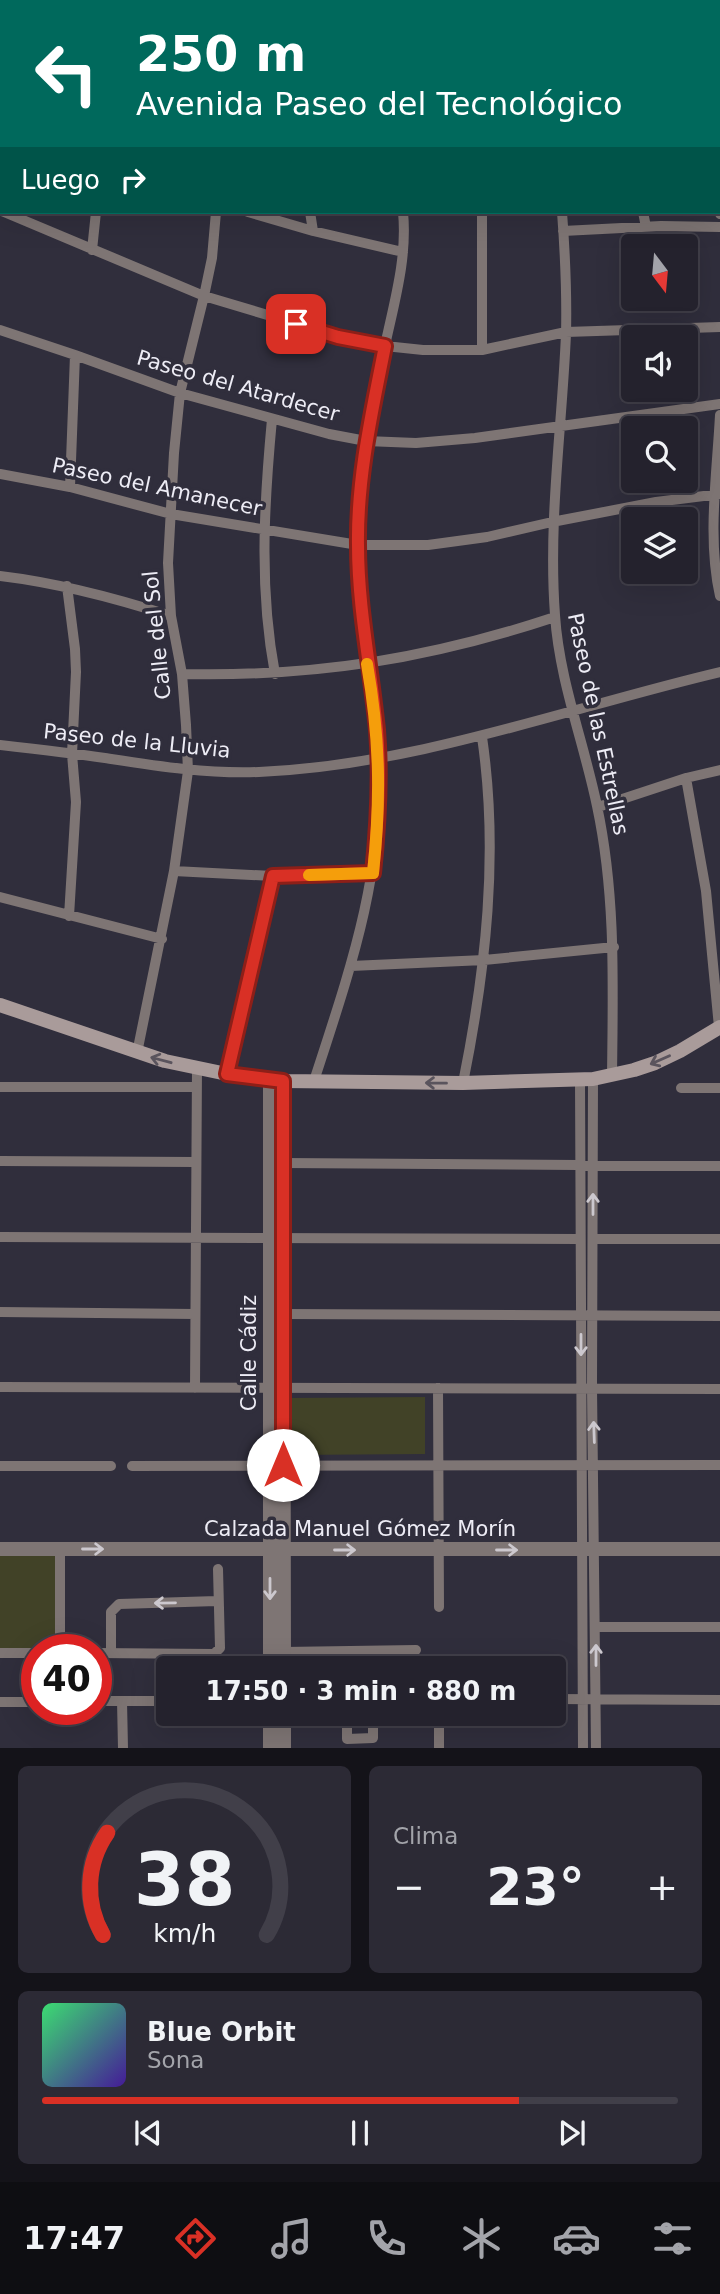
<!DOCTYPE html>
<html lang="es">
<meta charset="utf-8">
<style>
:root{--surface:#24222d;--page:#2c2a35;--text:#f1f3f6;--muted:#a3a4aa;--line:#413f49;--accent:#d93025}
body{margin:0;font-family:"DejaVu Sans",sans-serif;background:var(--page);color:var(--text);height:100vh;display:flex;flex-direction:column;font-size:26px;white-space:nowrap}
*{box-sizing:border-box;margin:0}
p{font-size:23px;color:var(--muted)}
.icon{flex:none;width:38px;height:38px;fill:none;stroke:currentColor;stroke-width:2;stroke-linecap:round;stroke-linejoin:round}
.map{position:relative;height:1748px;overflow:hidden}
.details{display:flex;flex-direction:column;gap:18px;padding:18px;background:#141319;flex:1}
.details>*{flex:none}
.hud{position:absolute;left:0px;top:0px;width:721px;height:214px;box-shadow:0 7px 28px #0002,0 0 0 2px var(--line);background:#00695c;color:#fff;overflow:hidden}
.needle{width:46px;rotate:164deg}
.buttons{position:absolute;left:621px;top:234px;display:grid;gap:14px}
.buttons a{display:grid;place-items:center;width:77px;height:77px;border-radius:7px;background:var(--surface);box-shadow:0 7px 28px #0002,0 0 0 2px var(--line);font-size:35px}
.speed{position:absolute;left:21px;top:1634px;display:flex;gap:14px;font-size:35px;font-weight:700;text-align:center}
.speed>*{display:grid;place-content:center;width:91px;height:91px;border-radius:50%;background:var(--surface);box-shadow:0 7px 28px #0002,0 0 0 2px var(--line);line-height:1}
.speed .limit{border:10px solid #d22;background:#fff;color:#111}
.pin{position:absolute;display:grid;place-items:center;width:60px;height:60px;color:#fff;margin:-30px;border-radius:14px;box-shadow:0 4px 10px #0006}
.me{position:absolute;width:77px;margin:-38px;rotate:0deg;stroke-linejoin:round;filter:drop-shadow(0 0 5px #0008)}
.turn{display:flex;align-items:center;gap:24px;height:147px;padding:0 21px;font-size:32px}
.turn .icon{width:91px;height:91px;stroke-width:2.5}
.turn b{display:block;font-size:49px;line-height:60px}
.then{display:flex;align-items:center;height:66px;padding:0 21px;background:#0003;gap:14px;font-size:26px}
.big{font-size:52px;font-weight:700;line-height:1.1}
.details .tile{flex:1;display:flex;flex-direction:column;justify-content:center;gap:10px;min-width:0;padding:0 24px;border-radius:10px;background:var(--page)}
.details .dial{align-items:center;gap:0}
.dial svg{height:182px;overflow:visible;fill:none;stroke:var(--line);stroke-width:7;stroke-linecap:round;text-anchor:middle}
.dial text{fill:var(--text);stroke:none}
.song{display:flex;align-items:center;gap:21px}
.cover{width:84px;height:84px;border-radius:10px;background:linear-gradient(135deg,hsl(140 70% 55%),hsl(260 70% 35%))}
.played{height:7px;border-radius:4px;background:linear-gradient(90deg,var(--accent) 75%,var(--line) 75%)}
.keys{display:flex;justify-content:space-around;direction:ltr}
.heat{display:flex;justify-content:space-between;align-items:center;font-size:38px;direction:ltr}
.details .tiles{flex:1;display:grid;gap:18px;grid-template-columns:1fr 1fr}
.tile:last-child{grid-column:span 2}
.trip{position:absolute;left:156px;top:1656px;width:410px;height:70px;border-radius:7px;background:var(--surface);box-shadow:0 7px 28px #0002,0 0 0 2px var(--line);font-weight:700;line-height:70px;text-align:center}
.tab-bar{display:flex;height:112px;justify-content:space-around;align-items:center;background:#0e0e12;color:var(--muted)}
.tab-bar .icon{width:49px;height:49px}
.tab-bar .selected{color:var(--accent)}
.tab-bar b{font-size:32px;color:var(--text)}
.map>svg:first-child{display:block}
.green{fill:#414227}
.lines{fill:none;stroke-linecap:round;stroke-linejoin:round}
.pedestrian{stroke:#7e7574;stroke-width:8}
.minor{stroke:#7e7574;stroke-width:10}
.tertiary{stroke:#7e7574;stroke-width:14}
.secondary{stroke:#a99b9a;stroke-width:14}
.oneway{stroke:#5a545d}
.oneway2{stroke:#ccc8ce}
.route-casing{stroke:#8d1f18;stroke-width:18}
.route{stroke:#d93025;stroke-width:12}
.slow{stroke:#f59e0b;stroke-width:12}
.labels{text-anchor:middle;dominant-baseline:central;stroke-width:7;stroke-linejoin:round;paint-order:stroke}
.street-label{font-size:21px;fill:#edecf5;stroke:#302e3c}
</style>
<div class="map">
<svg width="720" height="1748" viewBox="0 0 720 1748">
<rect width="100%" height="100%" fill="#302e3c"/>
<path class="green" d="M425,1397V1454L290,1455L289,1398Z
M0,1552H58L57,1650H0Z"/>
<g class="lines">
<path class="pedestrian" d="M0,29H2
M0,65H2"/>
<path class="minor" d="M86,0V2
M111,0L115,2
M677,0L683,2
M198,2V0
M284,2V0
M372,2V0
M558,2L559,0
M719,14H720
M0,97L2,98
M719,109H720
M719,211L720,214
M4,212L204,296L338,336L385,346L423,350H482L566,332L720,327
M248,212L313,231L403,252
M310,212L313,231
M482,212V350
M562,212C565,252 567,294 566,334C562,428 548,521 555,615C559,679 584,743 597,806C616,895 613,985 612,1076
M643,212L646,227
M563,231L661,226L720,227
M92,250L96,212
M0,330L75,355L180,393L329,434L366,441L416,443L475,438L720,404
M720,415C717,474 707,538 720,596
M272,419C264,505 259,588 275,674
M0,474L70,487L171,514L358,545H428L487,537L552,522L656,502L720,494
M70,487L75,355
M0,576C59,583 115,598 171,616
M67,586L75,649L76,672L72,754L76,802L69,916
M182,674C315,677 428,659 555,617
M0,745C35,749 70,753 105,758C157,766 207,774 259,772C418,765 567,708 720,672
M686,778L706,891L719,1027
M598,807L686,778L720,770
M174,871L273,876L373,873
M0,897L162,939
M351,966L484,960L614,947
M137,1053L174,871L188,771L186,725L182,674L171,616L168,563L174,453L180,393L204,296L212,258L216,212
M227,1074L273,876
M593,1079L592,1388L596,1748
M314,1081C350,970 384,875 379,756C377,725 371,694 367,662C360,602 356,543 361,483C365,432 377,381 388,332C397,292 407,253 403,212
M580,1081L583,1748
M463,1083C486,969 499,853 482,737
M0,1087H196
M681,1088H720
M0,1161L196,1162
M283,1163L720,1166
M0,1237L580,1239
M593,1239H720
M0,1312L195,1314
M283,1314L720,1316
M0,1387L720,1389
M195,1388L197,1068
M438,1388L439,1607
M0,1466H111
M132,1466L720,1465
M60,1549V1650
M596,1627H720
M284,1652L416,1650
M0,1653H37
M96,1653L214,1654L220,1648L218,1569
M111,1653V1612L119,1604L217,1601
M553,1699L720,1700
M96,1701H168
M122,1701L123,1748
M0,1702H37
M347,1713V1739L373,1738V1713
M439,1748V1713"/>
<path class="tertiary" d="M283,1081L284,1668
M0,1549H720
M270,1668V1080
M270,1713V1748
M284,1713V1748"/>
<path class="secondary" d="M0,1005L165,1061L227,1074L283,1081L463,1083L593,1079L634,1070L655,1063L680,1051L720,1027"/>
</g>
<defs><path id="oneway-shaft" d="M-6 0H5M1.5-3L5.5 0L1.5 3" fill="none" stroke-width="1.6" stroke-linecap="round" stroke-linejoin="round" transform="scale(1.75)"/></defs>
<g class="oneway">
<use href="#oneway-shaft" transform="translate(161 1060) rotate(-165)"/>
<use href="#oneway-shaft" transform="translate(660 1060) rotate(156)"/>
<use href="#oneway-shaft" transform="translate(436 1083) rotate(-179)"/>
</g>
<g class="oneway2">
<use href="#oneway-shaft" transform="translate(593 1204) rotate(-90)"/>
<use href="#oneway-shaft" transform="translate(581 1345) rotate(90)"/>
<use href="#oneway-shaft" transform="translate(594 1432) rotate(-92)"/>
<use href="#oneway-shaft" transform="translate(93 1549)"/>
<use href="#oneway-shaft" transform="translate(345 1550)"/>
<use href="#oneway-shaft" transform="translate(507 1550)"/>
<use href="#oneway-shaft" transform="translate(270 1589) rotate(90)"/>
<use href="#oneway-shaft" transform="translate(165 1603) rotate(179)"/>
<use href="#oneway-shaft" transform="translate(596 1655) rotate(-90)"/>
</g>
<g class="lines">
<defs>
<path id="route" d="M283,1465V1081L227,1074L273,876L373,873C378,825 381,778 377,730C371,668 358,608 358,545C357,477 372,412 385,346L338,337L296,324"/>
</defs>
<use href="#route" class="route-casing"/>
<use href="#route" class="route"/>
<path class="slow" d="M309,875L373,873C381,798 380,739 367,664"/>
</g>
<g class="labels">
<g class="street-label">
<text transform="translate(238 386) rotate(16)">Paseo del Atardecer</text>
<text transform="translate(157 487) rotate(12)">Paseo del Amanecer</text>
<text transform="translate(157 635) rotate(-96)">Calle del Sol</text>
<text transform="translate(598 724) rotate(78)">Paseo de las Estrellas</text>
<text transform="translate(137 741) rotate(6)">Paseo de la Lluvia</text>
<text transform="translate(249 1353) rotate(-90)">Calle Cádiz</text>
<text x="360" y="1529">Calzada Manuel Gómez Morín</text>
</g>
</g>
</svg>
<div class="buttons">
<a><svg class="needle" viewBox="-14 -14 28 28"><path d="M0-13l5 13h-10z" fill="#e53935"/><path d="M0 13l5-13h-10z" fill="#a3a4aa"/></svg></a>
<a><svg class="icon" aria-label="sound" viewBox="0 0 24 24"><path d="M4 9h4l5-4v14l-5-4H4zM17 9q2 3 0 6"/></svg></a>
<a><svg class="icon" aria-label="search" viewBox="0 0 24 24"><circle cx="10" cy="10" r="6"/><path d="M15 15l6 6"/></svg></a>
<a><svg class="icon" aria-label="layers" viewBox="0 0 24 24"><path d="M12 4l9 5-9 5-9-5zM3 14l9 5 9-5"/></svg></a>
</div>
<div class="speed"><div class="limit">40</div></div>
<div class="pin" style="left:296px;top:324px;background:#d93025"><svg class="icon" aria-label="arrive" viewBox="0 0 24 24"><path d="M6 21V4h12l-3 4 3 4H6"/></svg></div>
<svg class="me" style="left:283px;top:1465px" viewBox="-20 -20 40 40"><circle r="19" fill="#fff"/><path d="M0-13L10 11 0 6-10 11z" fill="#d93025"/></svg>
<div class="trip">17:50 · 3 min · 880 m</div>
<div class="hud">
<div class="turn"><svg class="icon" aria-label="left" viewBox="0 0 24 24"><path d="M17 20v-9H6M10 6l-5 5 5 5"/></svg><div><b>250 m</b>Avenida Paseo del Tecnológico</div></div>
<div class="then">Luego<svg class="icon" aria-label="right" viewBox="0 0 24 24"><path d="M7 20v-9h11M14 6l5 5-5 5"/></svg></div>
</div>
</div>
<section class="details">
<div class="tiles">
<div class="tile dial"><svg viewBox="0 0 100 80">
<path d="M14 69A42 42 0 1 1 86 69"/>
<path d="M14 69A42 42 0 0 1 16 24" stroke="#d93025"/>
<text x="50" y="56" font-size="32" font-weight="700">38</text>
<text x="50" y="72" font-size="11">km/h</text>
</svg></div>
<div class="tile"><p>Clima</p>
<div class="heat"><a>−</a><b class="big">23°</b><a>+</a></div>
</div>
<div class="tile">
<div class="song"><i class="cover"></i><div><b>Blue Orbit</b><p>Sona</p></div></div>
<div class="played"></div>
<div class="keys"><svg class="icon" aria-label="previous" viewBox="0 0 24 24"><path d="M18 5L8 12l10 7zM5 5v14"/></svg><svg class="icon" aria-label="pause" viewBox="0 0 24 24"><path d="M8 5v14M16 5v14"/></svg><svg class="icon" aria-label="next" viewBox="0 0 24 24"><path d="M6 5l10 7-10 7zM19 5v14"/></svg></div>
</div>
</div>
</section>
<nav class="tab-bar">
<b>17:47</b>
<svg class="icon selected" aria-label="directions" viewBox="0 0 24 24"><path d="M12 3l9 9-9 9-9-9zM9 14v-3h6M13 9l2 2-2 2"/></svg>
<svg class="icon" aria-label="music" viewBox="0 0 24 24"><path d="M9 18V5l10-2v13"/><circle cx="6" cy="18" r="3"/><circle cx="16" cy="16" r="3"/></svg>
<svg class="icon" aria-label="phone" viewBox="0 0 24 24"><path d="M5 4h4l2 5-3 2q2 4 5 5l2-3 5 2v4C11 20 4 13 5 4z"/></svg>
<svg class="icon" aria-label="climate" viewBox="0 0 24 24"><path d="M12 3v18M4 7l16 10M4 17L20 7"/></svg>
<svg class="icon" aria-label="car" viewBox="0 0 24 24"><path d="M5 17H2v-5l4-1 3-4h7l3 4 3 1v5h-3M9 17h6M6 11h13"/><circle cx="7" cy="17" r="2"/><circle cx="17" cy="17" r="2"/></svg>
<svg class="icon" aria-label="filters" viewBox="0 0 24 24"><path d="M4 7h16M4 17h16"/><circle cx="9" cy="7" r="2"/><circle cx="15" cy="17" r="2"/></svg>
</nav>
